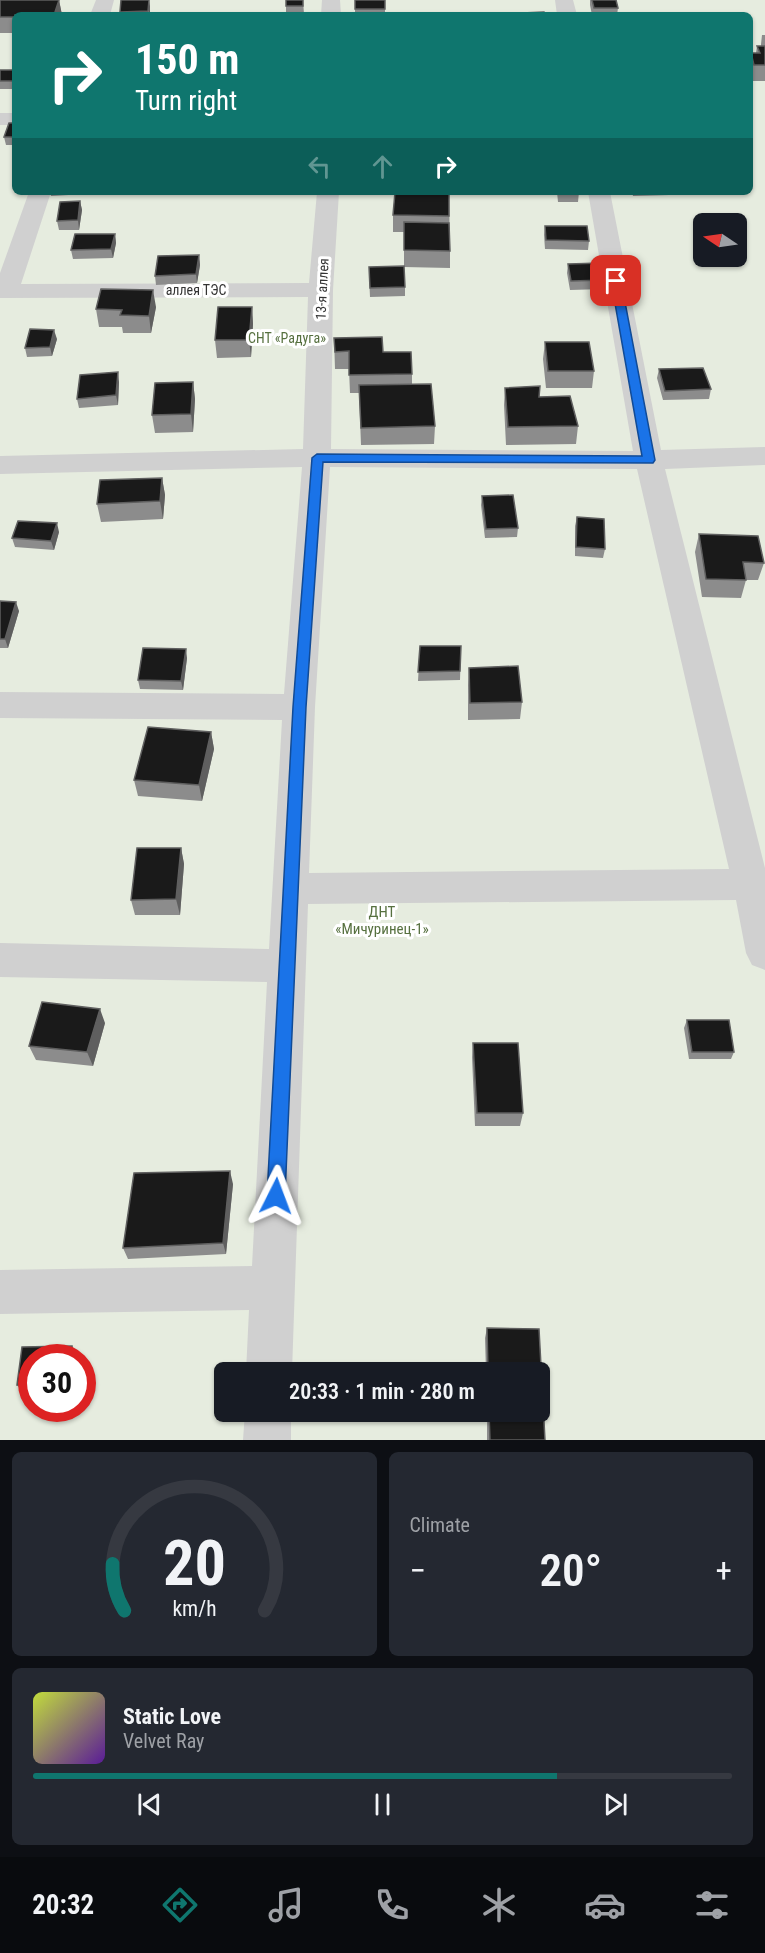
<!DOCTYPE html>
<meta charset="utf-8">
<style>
:root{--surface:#171b24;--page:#242831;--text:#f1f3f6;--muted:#9ea1a6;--line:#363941;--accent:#0f766e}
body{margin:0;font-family:"Roboto Condensed",sans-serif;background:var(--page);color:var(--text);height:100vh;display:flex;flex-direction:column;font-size:22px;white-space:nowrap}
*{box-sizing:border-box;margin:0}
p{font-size:20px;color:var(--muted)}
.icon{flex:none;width:33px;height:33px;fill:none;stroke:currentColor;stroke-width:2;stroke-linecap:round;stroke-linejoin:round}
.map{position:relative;height:1440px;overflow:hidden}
.sheet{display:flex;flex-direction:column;gap:12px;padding:12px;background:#0d0f14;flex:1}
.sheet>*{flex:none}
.banner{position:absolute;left:12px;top:12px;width:741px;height:183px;border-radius:9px;box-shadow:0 2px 4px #0004;background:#0f766e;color:#fff;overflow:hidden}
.needle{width:39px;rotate:283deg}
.buttons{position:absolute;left:693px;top:213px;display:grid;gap:12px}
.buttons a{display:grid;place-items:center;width:54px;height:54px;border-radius:9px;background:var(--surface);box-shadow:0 2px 4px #0004;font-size:30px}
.speed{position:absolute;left:18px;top:1344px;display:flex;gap:12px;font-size:30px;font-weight:700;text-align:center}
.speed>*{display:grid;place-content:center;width:78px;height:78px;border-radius:50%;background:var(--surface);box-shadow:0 2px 4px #0004;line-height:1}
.speed .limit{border:9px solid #d22;background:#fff;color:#111}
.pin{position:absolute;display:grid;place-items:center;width:51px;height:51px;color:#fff;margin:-26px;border-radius:12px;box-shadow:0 3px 9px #0006}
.me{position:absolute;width:66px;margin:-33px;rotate:3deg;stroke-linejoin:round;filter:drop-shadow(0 0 4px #0008)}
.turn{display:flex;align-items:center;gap:21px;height:126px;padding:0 24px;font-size:27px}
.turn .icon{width:78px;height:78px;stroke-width:2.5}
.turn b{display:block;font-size:42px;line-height:51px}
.lanes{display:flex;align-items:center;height:57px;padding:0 24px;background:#0003;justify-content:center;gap:30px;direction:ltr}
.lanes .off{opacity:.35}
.big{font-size:45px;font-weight:600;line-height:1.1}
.sheet .tile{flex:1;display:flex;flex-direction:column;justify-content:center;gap:9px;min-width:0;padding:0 21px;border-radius:9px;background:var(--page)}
.sheet .dial{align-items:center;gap:0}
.dial svg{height:156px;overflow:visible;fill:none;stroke:var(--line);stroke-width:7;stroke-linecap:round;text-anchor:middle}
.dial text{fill:var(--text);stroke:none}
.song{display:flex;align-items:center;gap:18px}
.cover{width:72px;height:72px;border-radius:9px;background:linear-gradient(135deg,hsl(70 70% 55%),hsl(270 70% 35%))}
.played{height:6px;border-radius:3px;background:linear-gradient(90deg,var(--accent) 75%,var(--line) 75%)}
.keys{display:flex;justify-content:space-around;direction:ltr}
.heat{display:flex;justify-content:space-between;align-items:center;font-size:33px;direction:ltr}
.sheet .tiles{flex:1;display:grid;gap:12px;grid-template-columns:1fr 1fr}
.tile:last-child{grid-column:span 2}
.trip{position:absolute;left:214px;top:1362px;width:336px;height:60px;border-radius:9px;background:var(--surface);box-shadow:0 2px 4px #0004;font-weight:600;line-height:60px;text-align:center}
.menu{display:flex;height:96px;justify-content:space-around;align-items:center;background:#090b0e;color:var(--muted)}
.menu .icon{width:42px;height:42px}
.menu .selected{color:var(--accent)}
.menu b{font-size:27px;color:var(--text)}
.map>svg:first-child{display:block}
.green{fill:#e6ecdf;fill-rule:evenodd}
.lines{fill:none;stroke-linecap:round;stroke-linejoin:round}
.minor{fill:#d0d0d0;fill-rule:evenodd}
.wall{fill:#8c8c8c}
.shaded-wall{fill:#5f5f5f}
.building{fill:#1a1a1a;stroke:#5f5f5f;stroke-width:1.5}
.route{fill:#1a73e8;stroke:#114b97;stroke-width:1.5}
.labels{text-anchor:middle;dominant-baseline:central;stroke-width:6;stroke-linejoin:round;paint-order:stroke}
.far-street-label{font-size:14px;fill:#333;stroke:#fff}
.far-park-label{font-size:14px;fill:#56703f;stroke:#fff}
.park-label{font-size:15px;fill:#56703f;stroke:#fff}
</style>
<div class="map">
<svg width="765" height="1440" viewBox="0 0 765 1440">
<rect width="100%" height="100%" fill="#fff"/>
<path class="green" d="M0,0H765V1440H0ZM15,15H750V192H15ZM704,224H736V256H704ZM32,1358H82V1408H32ZM225,1372H540V1412H225Z"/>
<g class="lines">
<path class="minor" d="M96,0H114L110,15H90Z
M322,0H340L341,15H321Z
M555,0H573L577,15H557Z
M0,113H15V125H0Z
M29,192H51L21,284L309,283L317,192H339L333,290L331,449L633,451L588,192H610L661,450L765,447V465L665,469L765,868V970L752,965L746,953L736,900L308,904L292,1372H246L249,1310L0,1314V1270L252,1266L267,982L0,977V943L269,949L282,720L0,718V692L284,694L302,467L0,474V456L303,449L308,297L0,298V273ZM330,467L637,469L729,869L309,873L315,707Z
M245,1412H291V1440H243Z"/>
</g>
<path class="wall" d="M0,0H59L62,15H15V33H0Z
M149,0L150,15H120V12Z
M286,0H303L304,14L286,15Z
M355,0H385V15H355Z
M590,0H616L618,8L617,15H592L590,5Z
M762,35H765V81H751V53H756L757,46H761V44Z
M0,70H15V89H0Z
M15,123V145H6L4,137Z
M50,192H87L86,194L51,196Z
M449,192L450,251V268L404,267V232H393V215Z
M557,192H579L578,202H558Z
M632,192H670L669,195L633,196Z
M80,201L82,210L79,230H59L57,221Z
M545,226L589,241L588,250L545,249L544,235Z
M115,234L116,243L113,258L73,259L71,250Z
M199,255L200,265L197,283L156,285L155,276Z
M568,264L606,280L605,289L570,290L567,273Z
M369,276L405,287V296L370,297Z
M156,307L151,333H123L122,327H99L96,309Z
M252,307L253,324L251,357L217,358L215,340Z
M334,338L383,352L412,374V384L435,426L434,444L361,445L359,393H350L349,369H335Z
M57,339L52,356L27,357L25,348Z
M545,342L594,371L592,388H546L543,359Z
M659,369L711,389L709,399L663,400L657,378Z
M119,382L118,405L79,408L77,399Z
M193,382L195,399L193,432L155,433L152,415Z
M505,388L539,397L578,426L576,444L506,445L504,405Z
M162,478L165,495L163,519L101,522L97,504Z
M482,496L518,528L517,537L485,538L481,505Z
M577,517L605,549L603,558L575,556V526Z
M59,532L54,550L15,547L12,538Z
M699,534L764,563L758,580H746L741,598L702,597L695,552Z
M0,601L19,611L8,648H0Z
M420,646H461L460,680L418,681Z
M187,658L183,690L140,689L138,680Z
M469,668L522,702L520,719L468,720V685Z
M211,732L214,749L202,801L138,796L134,780Z
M181,848L184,864L180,915H135L131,900Z
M687,1020L734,1052L731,1059H689L684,1028Z
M105,1023L93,1066L36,1060L29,1046Z
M473,1043L523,1113L520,1126H475L472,1057Z
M233,1184L226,1254L128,1259L123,1248Z
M487,1328L539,1329L545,1440H487V1412H540V1372H486L485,1338Z
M72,1346L75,1352V1358H32V1389L21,1390L17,1385L22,1347Z"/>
<path class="shaded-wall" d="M59,0L62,15H54Z
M149,0L150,6V15H149Z
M80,201L82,210L79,230L78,220Z
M115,234L116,243L113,258L111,249Z
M199,255L200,265L197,283L196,274Z
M153,290L156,307L151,333L149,316Z
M252,307L253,324L251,357L249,340Z
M54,330L57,339L52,356L50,347Z
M118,372L119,382L118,405L116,395Z
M193,382L195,399L193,432L191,414Z
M162,478L165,495L163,519L160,501Z
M57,523L59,532L54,550L51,541Z
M16,602L19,611L8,648L5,639Z
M186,649L187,658L183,690L181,681Z
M211,732L214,749L202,801L199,785Z
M181,848L184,864L180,915L176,899Z
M100,1009L105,1023L93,1066L87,1052Z
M230,1171L233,1184L226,1254L223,1243Z
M72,1346L75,1352V1358H71Z"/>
<path class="building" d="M0,0H59L54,15H15V17H0Z
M121,0H149L148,11L120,12Z
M286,0H303V6H286Z
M355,0H385V9H355Z
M592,0H616L618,8H594Z
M544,12L545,15H524L523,13Z
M757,46H765V65H754L751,53H760Z
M0,70H15V81H0Z
M9,123H15V137H4Z
M395,192H449V216L393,215Z
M559,192H579V193H559Z
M80,201L78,220L57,221L60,202Z
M404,222L449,223L450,251L404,250Z
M545,226H587L589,241L546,240Z
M75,234H115L111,249L71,250Z
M199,255L196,274L155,276L158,256Z
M602,263L606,280L571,281L568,264Z
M404,266L405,287L370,288L369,267Z
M101,289L153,290L149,316L120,315L122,310L96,309Z
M218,307H252L249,340H215Z
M30,329L54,330L50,347L25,348Z
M382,337L383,352H411L412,374L349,375V351L335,352L334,338Z
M545,342H589L594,371H548Z
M703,368L711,389L665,391L659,369Z
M118,372L116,395L77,399L80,375Z
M193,382L191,414L152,415L155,383Z
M431,384L435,426L361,428L359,385Z
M540,386L539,397L570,396L578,426L508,427L505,388Z
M162,478L160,501L97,504L100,480Z
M513,495L518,528L486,529L482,496Z
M577,517L604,519L605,549L576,547Z
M18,521L57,523L51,541L12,538Z
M699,534L758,536L764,563L743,562L746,580L706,579Z
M0,601L16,602L5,639H0Z
M420,646H461L460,671L418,672Z
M143,648L186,649L181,681L138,680Z
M518,666L522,702L470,703L469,668Z
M148,727L211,732L199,785L134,780Z
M137,848H181L176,899L131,900Z
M42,1002L100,1009L87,1052L29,1046Z
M687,1020H729L734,1052H692Z
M473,1043H518L523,1113H477Z
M230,1171L223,1243L123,1248L134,1173Z
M487,1328L539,1329L545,1440H490L489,1412H540V1372H488Z
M72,1346L71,1358H32V1385H17L22,1347Z"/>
<path class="route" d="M616,278L621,281L655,460L653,463L323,462L306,707L285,1196L282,1202L276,1205L270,1202L267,1196L293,707L312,458L317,454L642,456L611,281Z"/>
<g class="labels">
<g class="far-street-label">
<text transform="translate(322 289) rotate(-87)">13-я аллея</text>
<text x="196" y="290">аллея ТЭС</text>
</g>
<g class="far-park-label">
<text x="287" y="338">СНТ «Радуга»</text>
</g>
<g class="park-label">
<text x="382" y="912">ДНТ<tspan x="382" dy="17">«Мичуринец-1»</tspan></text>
</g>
</g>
</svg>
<div class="buttons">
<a><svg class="needle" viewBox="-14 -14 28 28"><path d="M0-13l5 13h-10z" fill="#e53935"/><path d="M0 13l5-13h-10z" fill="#9ea1a6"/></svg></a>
</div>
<div class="speed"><div class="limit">30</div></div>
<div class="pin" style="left:616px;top:281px;background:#d93025"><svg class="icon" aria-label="arrive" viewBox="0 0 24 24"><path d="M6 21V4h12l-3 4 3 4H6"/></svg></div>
<svg class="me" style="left:276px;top:1196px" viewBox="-20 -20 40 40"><path d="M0-17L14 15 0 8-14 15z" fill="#1a73e8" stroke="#fff" stroke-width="4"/></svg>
<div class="trip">20:33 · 1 min · 280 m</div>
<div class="banner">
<div class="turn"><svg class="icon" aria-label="right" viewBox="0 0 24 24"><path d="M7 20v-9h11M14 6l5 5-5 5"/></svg><div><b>150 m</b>Turn right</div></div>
<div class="lanes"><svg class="icon off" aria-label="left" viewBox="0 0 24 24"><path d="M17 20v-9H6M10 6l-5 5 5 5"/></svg><svg class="icon off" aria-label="ahead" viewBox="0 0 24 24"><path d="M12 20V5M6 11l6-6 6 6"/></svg><svg class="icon" aria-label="right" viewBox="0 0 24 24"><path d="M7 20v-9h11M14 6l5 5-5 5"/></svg></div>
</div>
</div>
<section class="sheet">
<div class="tiles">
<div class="tile dial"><svg viewBox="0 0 100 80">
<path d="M14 69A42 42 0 1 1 86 69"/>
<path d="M14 69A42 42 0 0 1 8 45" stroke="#0f766e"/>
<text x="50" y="56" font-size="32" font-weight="700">20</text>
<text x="50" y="72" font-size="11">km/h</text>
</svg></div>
<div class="tile"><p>Climate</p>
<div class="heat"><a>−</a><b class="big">20°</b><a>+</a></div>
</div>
<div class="tile">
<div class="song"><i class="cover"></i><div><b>Static Love</b><p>Velvet Ray</p></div></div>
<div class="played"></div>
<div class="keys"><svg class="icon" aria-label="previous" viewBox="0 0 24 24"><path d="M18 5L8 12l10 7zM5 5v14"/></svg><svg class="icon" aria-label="pause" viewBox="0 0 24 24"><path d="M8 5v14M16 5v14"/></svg><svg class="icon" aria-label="next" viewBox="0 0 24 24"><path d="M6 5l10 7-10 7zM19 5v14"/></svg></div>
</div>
</div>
</section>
<nav class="menu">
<b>20:32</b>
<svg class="icon selected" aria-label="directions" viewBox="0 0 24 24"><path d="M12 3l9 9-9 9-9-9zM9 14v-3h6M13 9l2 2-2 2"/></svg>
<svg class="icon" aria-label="music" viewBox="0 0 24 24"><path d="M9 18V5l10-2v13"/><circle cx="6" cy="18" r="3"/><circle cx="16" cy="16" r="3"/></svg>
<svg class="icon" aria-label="phone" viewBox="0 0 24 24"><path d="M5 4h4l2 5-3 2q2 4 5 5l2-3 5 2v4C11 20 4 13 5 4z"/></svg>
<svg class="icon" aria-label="climate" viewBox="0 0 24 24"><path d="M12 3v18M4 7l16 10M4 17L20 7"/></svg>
<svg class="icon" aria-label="car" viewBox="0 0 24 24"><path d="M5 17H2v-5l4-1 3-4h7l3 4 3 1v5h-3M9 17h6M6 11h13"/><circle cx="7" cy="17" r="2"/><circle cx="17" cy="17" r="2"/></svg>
<svg class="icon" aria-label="filters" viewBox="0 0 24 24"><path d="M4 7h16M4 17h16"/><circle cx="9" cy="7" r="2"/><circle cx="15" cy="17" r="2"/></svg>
</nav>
